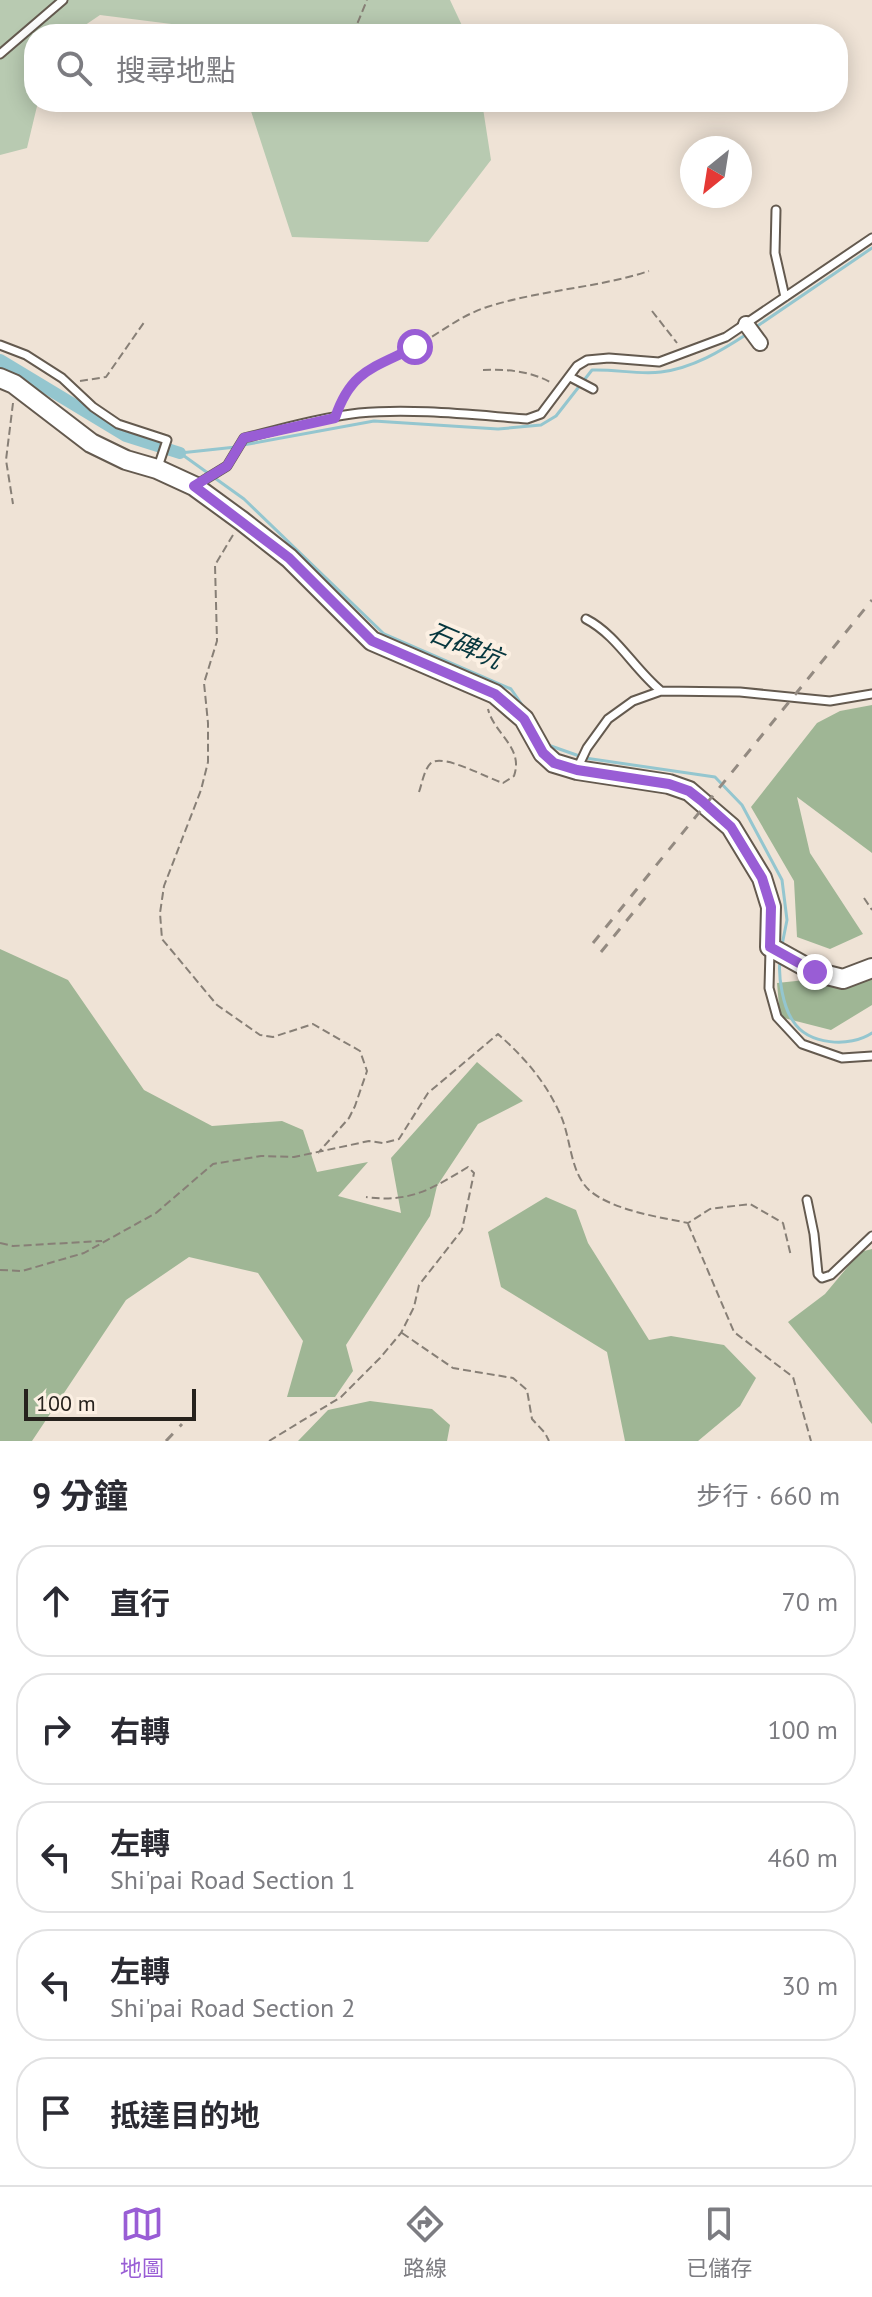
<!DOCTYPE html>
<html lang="zh-TW">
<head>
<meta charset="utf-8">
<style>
  :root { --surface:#fff; --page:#f2f2f3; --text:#2b2b33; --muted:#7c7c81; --line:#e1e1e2; --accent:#995dd5 }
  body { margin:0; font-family:"PT Sans","Noto Sans TC",sans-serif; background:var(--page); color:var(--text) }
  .compass { position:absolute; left:680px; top:136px; width:72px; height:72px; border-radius:50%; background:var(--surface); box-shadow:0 4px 20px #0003; rotate:210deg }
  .scale { position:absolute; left:24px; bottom:20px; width:172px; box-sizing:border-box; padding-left:8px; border:4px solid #26221d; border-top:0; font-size:22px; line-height:28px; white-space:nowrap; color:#26221d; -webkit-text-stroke:6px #fcf0e3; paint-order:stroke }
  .stop { position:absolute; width:24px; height:24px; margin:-18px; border:6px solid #995dd5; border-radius:50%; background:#fff }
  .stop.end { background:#995dd5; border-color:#fff; box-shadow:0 2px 8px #0008 }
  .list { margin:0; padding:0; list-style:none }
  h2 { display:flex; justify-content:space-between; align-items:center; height:104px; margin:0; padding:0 32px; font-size:34px }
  h2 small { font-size:26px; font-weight:400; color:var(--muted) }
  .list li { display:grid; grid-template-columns:52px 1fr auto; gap:24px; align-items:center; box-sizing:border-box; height:112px; margin:0 16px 16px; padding:0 16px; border:2px solid var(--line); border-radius:32px }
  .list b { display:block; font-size:30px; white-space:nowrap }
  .list p { margin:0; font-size:26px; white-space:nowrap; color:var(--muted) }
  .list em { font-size:26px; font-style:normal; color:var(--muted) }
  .icon { flex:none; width:44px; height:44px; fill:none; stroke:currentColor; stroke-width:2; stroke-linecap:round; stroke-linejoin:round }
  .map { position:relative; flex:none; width:872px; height:1441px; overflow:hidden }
  .search { position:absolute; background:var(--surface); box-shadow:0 4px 20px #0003; left:24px; right:24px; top:24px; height:88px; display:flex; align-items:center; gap:20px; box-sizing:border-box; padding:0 28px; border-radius:32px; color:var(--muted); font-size:30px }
  .sheet { height:744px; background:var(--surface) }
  nav { display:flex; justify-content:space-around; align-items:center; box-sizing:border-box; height:112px; border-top:2px solid var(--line); background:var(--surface); font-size:22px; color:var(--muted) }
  nav a { display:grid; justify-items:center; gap:4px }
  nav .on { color:var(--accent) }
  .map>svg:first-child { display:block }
  .green { fill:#b8cab1 }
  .forest { fill:#9fb695 }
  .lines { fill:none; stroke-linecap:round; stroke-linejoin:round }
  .stream { stroke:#94c6cf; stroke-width:3 }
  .canal { stroke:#94c6cf; stroke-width:12 }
  .service-casing { stroke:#645a4f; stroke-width:11 }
  .minor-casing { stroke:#645a4f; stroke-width:18 }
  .tertiary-casing { stroke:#645a4f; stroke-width:22 }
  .path { stroke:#877f76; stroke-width:2; stroke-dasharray:8 4; stroke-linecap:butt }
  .service { stroke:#fff; stroke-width:7 }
  .minor { stroke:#fff; stroke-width:14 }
  .tertiary { stroke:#fff; stroke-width:18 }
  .rail { stroke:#938a81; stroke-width:3; stroke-dasharray:10 10; stroke-linecap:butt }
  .route { stroke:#995dd5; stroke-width:10 }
  .labels { text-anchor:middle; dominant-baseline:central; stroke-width:8; stroke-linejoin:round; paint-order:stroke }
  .water-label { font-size:26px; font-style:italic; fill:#06373e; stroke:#fcf0e3 }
</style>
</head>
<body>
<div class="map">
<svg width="872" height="1441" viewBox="0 0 872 1441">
  <rect width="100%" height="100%" fill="#efe3d6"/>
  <path class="green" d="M0,0H450L466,34H215L211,29L100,15L72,34H34V102H38L27,148L0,155Z
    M248,102H482L491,160L428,242L292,237Z"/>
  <path class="forest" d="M872,705V853L797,797L810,853L863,934L830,949L797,937L794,881L751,807L817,723L840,711Z
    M0,949L68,980L144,1090L212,1126L282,1121L303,1130L317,1172L368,1162L338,1196L401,1213L391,1158L477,1062L523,1101L478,1124L437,1186L430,1216L346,1345L353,1371L335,1397H287L303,1341L258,1273L189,1257L126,1300L32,1441H0Z
    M872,973V1005L831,1030L780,1017L777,983Z
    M546,1197L576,1210L588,1243L649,1340L671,1336L724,1345L756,1378L740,1406L698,1441H625L607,1352L501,1287L488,1232Z
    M872,1249V1424L788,1322L825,1294L860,1252Z
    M370,1401L432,1409L450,1425L447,1441H298L328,1410Z"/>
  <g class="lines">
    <path class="stream" d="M756,327L872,248
      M243,445L374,421L498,429L541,425L556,416L592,370C615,369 639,375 661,372C693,368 721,351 747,334
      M180,453L244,499L384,634L511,689L525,709
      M180,453L236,447
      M548,745L585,758L715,777L742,805L782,880L787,920L782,945
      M780,960C778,977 783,1007 793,1021C808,1045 850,1048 872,1033"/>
    <path class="canal" d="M0,360L126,436L180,453"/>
    <g class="service-casing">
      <path id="service" d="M0,54L63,0
        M776,210L775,253L785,297
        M0,345L26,355L62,378L93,407L118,424L167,440L158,467
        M570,377L593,389
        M196,485L227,466L244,438C282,429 321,417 359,413C414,408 473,415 527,419L541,414L577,366L587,360L609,358L659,362L726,337L872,238
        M586,619C617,635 634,669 661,691
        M578,767L587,748L608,719L633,701L661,691L740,692L830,701L872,694
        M770,950L769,988L777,1017L802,1044L842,1058L872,1056
        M807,1200L814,1234L818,1274L822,1278L831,1275L872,1236"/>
    </g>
    <g class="minor-casing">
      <path id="minor" d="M746,324L760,343"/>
    </g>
    <g class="tertiary-casing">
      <path id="tertiary" d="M0,378L14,384L91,443L126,460L157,469L194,486L242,521L289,558L372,641L495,694L524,719L543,753L554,763L577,770L669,784L689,791L731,827L762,878L771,907L770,947L815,972L843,979L872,968"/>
    </g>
    <path class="path" d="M353,34L367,0
      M652,311L677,343
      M483,370C506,369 530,371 550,382
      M80,381L106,377L145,321
      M13,403L6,460L13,504
      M339,407C351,371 382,365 412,348C438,335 459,316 487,307C540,290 597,288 649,271
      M233,535L215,565L217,641L204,683L208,723V762L201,790L164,886L160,913L162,939L217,1005L260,1035L273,1037L313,1024L360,1051L367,1071L355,1106L349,1118L318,1153
      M419,792C422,784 424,769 431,763C443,753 489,779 503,783L514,776C524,747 494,734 488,709
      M864,898L872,910
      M688,1224L734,1332L793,1377L811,1441
      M0,1243L13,1246L102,1241
      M0,1270L22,1271L84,1253L156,1213L213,1164L261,1156L294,1157L369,1141L383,1143L399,1139L428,1093L498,1034C525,1058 546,1082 561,1116C571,1139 570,1172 589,1190C612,1210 658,1217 688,1223L710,1209L750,1204L783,1223L791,1256
      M402,1333L453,1368L513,1378L527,1390L532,1419L545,1433L549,1441
      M269,1441L341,1397L380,1358L401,1333L414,1307L419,1285L462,1230L474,1173L468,1167C432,1189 410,1203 366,1197"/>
    <use href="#service" class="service"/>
    <use href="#minor" class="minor"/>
    <use href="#tertiary" class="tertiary"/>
    <path class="rail" d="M593,943L872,600
      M601,952L646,897
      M166,1441L182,1424"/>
  </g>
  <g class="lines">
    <path class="route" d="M415,347C374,368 351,370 335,418L244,438L227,466L194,486L289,558L372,641L495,694L524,719L543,753L554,763L577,770L669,784L689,791L702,801L731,827L762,878L771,907L770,947L815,972"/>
  </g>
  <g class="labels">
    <g class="water-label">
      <text transform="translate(465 645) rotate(23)">石碑坑</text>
    </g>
  </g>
</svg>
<svg class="compass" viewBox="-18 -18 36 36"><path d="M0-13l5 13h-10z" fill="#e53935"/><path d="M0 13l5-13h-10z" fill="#7c7c81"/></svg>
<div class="scale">100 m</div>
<div class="stop" style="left:415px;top:347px"></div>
<div class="stop end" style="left:815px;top:972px"></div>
<div class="search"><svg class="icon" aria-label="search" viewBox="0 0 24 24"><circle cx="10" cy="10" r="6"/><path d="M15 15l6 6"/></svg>搜尋地點</div>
</div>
<section class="sheet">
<h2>9 分鐘<small>步行 · 660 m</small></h2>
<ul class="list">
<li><svg class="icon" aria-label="ahead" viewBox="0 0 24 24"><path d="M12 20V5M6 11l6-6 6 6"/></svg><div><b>直行</b></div><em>70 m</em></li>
<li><svg class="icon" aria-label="right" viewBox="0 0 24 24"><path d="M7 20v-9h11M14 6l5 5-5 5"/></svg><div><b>右轉</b></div><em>100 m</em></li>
<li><svg class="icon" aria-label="left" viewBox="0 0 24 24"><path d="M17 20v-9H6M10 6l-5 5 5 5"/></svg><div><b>左轉</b><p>Shi'pai Road Section 1</p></div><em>460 m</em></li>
<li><svg class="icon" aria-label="left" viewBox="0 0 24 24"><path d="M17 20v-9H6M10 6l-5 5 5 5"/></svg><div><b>左轉</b><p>Shi'pai Road Section 2</p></div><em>30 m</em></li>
<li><svg class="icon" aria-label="arrive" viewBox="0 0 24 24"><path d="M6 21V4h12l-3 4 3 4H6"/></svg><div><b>抵達目的地</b></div></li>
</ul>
</section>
<nav>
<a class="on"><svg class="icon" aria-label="map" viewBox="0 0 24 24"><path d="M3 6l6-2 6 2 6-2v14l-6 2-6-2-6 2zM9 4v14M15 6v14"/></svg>地圖</a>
<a><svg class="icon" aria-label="directions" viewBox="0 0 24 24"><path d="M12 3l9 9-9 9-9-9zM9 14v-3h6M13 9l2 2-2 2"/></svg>路線</a>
<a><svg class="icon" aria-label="saved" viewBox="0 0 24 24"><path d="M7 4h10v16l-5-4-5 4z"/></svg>已儲存</a>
</nav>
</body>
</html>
